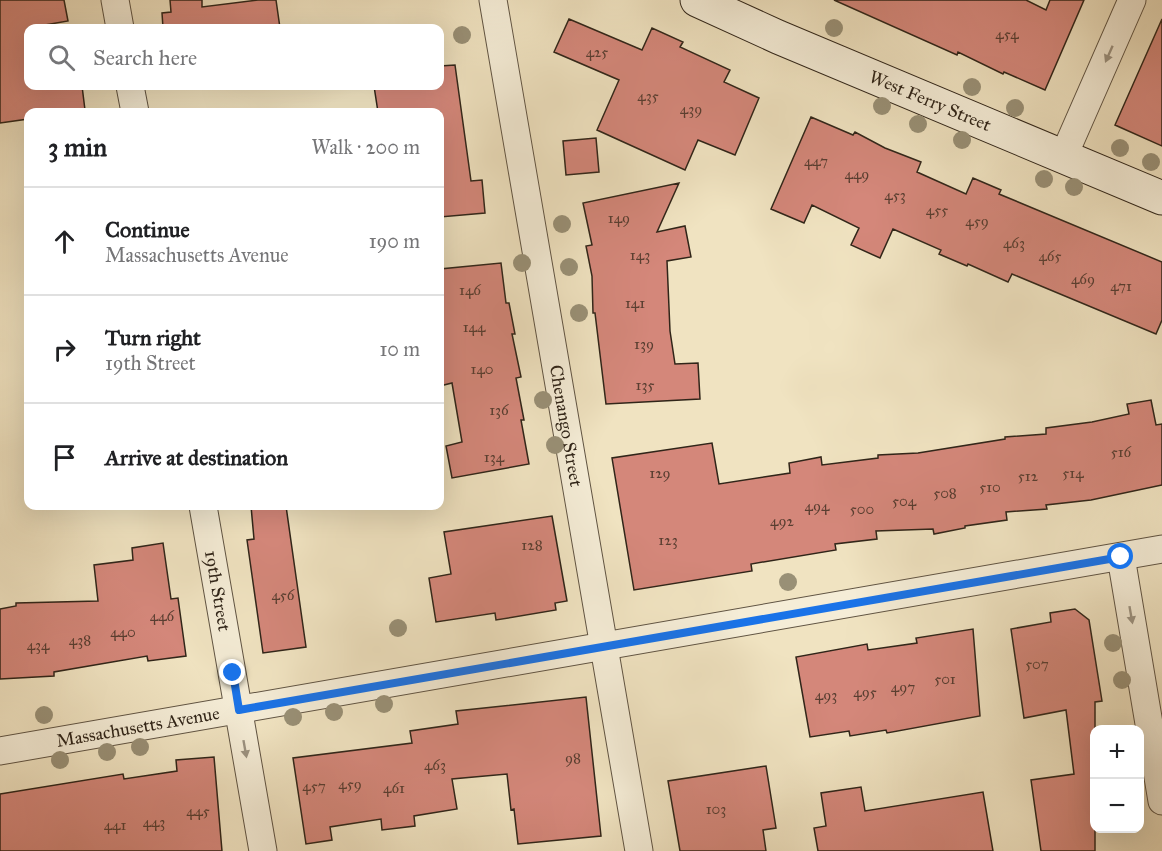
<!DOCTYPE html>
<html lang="en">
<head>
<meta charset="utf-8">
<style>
  :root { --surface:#fff; --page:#f6f6f6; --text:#202124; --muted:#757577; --line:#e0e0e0 }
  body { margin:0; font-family:"IM FELL Great Primer",serif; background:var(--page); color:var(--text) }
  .controls { position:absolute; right:18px; bottom:18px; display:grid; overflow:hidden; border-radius:12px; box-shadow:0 6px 24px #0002 }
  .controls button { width:54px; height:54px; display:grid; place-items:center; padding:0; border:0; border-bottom:2px solid var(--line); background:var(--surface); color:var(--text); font:30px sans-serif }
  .stop { position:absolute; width:18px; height:18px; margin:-14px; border:4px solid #1a73e8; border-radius:50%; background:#fff }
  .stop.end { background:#1a73e8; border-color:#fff; box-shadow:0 2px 6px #0008 }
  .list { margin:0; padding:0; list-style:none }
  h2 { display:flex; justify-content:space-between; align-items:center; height:78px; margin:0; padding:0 24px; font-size:26px }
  h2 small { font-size:20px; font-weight:400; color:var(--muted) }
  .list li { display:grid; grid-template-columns:39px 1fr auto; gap:18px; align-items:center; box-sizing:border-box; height:108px; padding:0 24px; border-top:2px solid var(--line) }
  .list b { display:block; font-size:22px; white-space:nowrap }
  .list p { margin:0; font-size:20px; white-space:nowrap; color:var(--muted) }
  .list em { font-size:20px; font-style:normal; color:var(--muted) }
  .icon { flex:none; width:33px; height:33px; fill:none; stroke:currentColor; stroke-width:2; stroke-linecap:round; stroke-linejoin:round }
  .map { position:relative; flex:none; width:1162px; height:851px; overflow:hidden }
  .search { position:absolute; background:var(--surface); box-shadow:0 6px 24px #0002; left:24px; top:24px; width:420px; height:66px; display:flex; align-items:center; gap:15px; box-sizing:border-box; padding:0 21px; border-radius:12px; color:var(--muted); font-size:22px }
  .panel { position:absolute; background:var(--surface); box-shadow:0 6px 24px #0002; left:24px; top:108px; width:420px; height:402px; border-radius:12px }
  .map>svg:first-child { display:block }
  .building { fill:#d4877a; stroke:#302519; stroke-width:1.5 }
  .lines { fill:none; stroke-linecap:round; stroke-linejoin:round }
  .street-casing { stroke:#605443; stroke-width:29 }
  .secondary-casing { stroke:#302519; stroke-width:35 }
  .street { stroke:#f5edd7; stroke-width:27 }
  .secondary { stroke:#f5edd7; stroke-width:33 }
  .tree { fill:#999076 }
  .oneway { fill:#9c9382 }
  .route { stroke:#1a73e8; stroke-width:8 }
  .labels { text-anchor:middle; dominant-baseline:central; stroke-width:6; stroke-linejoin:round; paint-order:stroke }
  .number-label { font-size:15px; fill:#593e31 }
  .street-label { font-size:18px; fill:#302519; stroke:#f5edd7 }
</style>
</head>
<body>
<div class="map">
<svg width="1162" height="851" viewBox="0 0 1162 851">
  <rect width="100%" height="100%" fill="#f0e3c1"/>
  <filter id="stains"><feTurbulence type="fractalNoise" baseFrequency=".00333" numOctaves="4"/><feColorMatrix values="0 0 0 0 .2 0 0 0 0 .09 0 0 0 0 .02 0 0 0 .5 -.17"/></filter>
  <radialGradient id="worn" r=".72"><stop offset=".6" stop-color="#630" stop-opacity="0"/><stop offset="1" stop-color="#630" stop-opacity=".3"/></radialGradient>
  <path class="building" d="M0,0H64L68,21L28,28V86H82L85,110L68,112H28V119L0,123Z
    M170,0H202V7L258,0H276L280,28H163L162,13L171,12Z
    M834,0H1026L1046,10L1050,0H1084L1045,90L1004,72L1003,74L958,52L957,55Z
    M569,19L642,50L652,28L683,42L680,47L730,70L724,82L759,98L735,155L698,140L685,170L597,130L619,80L554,52Z
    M1162,19V146L1115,125Z
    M455,65L471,181L482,180L485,213L440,217V112H378L374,86H440V66Z
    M811,117L853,135L855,132L885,148L921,162L917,172L966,194L973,178L1001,190L999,194L1162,262V320L1156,334L1012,274L1008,282L968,264L967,266L939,254L941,250L893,229L880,258L851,245L859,228L812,205L804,223L771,209Z
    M596,138L599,172L566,175L563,141Z
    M679,183L657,232L685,226L691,257L667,261L670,331L675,364L698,363L700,399L606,404L595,313H593L592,276L586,246L592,245L583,203Z
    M501,263L506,303H509L515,334H512L521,377L516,378L524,420H521L529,464L452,478L446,446L462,442L452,383L440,386V269Z
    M1151,400L1156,425L1162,424V485L1091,500L1046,505L1047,509L1006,512L1007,520L965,526V528L934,534L933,529L876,531L877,539L835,544L836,550L751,564L752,571L634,590L612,458L712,443L719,484L790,473L789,463L821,457L822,465L878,458V455L918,453L1005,439V437L1046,434V428L1092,422L1129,414L1127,404Z
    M251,506H286L306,647L263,653L247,540L254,539Z
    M552,516L567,601L555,603L556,610L496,620L495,613L436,622L429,578L451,574L444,532Z
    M163,543L171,599L178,598L186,656L148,661L147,656L54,672V676L0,679V609L16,606V603L98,601L94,565L133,560L132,548Z
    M1075,609L1089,620L1102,701L1095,702V851H1041L1031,780L1074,774L1066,710L1024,718L1011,629L1051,622L1050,613Z
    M973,629L980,716L887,733L886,730L850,736L849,731L810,737L796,657L867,644L868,650L917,643L916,638Z
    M586,697L601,836L518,844L514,809L511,810L507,774L452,779L457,809L414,816L415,826L382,830L381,819L330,827L332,840L306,844L293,758L412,743L410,731L458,724L456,711Z
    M214,757L222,851H0V794L123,774L124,779L177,771L176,760Z
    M766,766L776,828L763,830L766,851H680L668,781Z
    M861,787L865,811L983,792L993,851H818L814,828L826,826L821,793Z"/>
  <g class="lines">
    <g class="street-casing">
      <g id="street">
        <path d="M115,0L120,28"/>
        <path id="s1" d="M493,0L639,851"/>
        <path d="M130,86L135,112"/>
        <path d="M1064,155L1132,0"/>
        <path id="s2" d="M203,506L263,851"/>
        <path d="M1121,557L1162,801"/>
        <path id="s3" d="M0,751L1162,549"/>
      </g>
    </g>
    <g class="secondary-casing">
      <g id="secondary">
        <path id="s4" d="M697,0L778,37L1162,198"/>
      </g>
    </g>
    <use href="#street" class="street"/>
    <use href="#secondary" class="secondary"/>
  </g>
  <g class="tree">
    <circle cx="834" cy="28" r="9"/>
    <circle cx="462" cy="35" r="9"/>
    <circle cx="972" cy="87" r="9"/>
    <circle cx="882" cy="106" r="9"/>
    <circle cx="1015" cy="108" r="9"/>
    <circle cx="918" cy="124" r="9"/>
    <circle cx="962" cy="140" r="9"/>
    <circle cx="1120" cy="148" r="9"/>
    <circle cx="1151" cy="162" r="9"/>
    <circle cx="1044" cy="179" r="9"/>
    <circle cx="1074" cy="187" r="9"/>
    <circle cx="562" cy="224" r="9"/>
    <circle cx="522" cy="263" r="9"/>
    <circle cx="569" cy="267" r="9"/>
    <circle cx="579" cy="313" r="9"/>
    <circle cx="543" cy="400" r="9"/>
    <circle cx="555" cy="445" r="9"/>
    <circle cx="788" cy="582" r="9"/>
    <circle cx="398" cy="628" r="9"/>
    <circle cx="1113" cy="643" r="9"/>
    <circle cx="1122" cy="680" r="9"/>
    <circle cx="384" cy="704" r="9"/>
    <circle cx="334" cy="712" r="9"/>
    <circle cx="44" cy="715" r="9"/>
    <circle cx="293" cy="717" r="9"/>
    <circle cx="140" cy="747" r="9"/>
    <circle cx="107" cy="752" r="9"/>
    <circle cx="60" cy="760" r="9"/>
  </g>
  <defs><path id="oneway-solid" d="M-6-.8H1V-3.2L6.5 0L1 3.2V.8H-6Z" transform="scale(1.5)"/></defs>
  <g class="oneway">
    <use href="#oneway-solid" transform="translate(1109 54) rotate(114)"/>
    <use href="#oneway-solid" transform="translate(1131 615) rotate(80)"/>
    <use href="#oneway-solid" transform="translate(245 749) rotate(80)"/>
  </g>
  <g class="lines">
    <path class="route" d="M233,673L239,710L1121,557"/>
  </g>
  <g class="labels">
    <g class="number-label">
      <text x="1007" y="34">454</text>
      <text x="597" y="52">425</text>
      <text x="648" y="96">435</text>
      <text x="691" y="109">439</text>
      <text x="816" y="161">447</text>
      <text x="857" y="174">449</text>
      <text x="895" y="195">453</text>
      <text x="937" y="210">455</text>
      <text x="619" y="218">149</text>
      <text x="977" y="221">459</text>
      <text x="1014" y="243">463</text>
      <text x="640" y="255">143</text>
      <text x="1050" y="256">465</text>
      <text x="1083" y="279">469</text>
      <text x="1121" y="286">471</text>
      <text x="470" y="290">146</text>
      <text x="635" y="303">141</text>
      <text x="474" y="327">144</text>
      <text x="644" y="344">139</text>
      <text x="482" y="369">140</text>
      <text x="645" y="385">135</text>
      <text x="499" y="410">136</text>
      <text x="1121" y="452">516</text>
      <text x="494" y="457">134</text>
      <text x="660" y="473">129</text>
      <text x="1073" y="473">514</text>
      <text x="1028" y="476">512</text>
      <text x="990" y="487">510</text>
      <text x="945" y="493">508</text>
      <text x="904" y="501">504</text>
      <text x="817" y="506">494</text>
      <text x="862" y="509">500</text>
      <text x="782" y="521">492</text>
      <text x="668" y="540">123</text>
      <text x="532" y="545">128</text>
      <text x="283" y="595">456</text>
      <text x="162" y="616">446</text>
      <text x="123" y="632">440</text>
      <text x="80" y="640">438</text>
      <text x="38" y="645">434</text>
      <text x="1037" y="664">507</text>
      <text x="945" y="679">501</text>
      <text x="903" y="687">497</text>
      <text x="865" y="692">495</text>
      <text x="826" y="695">493</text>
      <text x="573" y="758">98</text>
      <text x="435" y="765">463</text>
      <text x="350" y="784">459</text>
      <text x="314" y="786">457</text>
      <text x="394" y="788">461</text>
      <text x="716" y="809">103</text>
      <text x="198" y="811">445</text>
      <text x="154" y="822">443</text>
      <text x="115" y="825">441</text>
    </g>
    <g class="street-label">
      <text stroke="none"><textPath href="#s4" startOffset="254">West Ferry Street</textPath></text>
      <text stroke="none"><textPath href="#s1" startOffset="432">Chenango Street</textPath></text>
      <text stroke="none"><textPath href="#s2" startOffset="86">19th Street</textPath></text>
      <text stroke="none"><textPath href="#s3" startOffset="140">Massachusetts Avenue</textPath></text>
    </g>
  </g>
  <rect width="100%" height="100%" filter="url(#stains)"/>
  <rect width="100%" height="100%" fill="url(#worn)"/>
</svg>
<div class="controls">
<button>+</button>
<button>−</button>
</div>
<div class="stop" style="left:1121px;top:557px"></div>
<div class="stop end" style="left:233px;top:673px"></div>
<div class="search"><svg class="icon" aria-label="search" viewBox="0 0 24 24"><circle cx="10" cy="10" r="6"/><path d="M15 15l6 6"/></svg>Search here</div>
<section class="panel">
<h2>3 min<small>Walk · 200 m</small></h2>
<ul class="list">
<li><svg class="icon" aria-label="ahead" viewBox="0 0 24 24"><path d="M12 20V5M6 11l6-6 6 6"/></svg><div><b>Continue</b><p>Massachusetts Avenue</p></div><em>190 m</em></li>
<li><svg class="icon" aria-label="right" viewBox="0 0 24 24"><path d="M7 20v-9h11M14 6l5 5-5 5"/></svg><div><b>Turn right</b><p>19th Street</p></div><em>10 m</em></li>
<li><svg class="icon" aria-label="arrive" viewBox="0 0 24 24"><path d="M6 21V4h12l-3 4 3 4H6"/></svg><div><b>Arrive at destination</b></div></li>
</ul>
</section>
</div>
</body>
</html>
